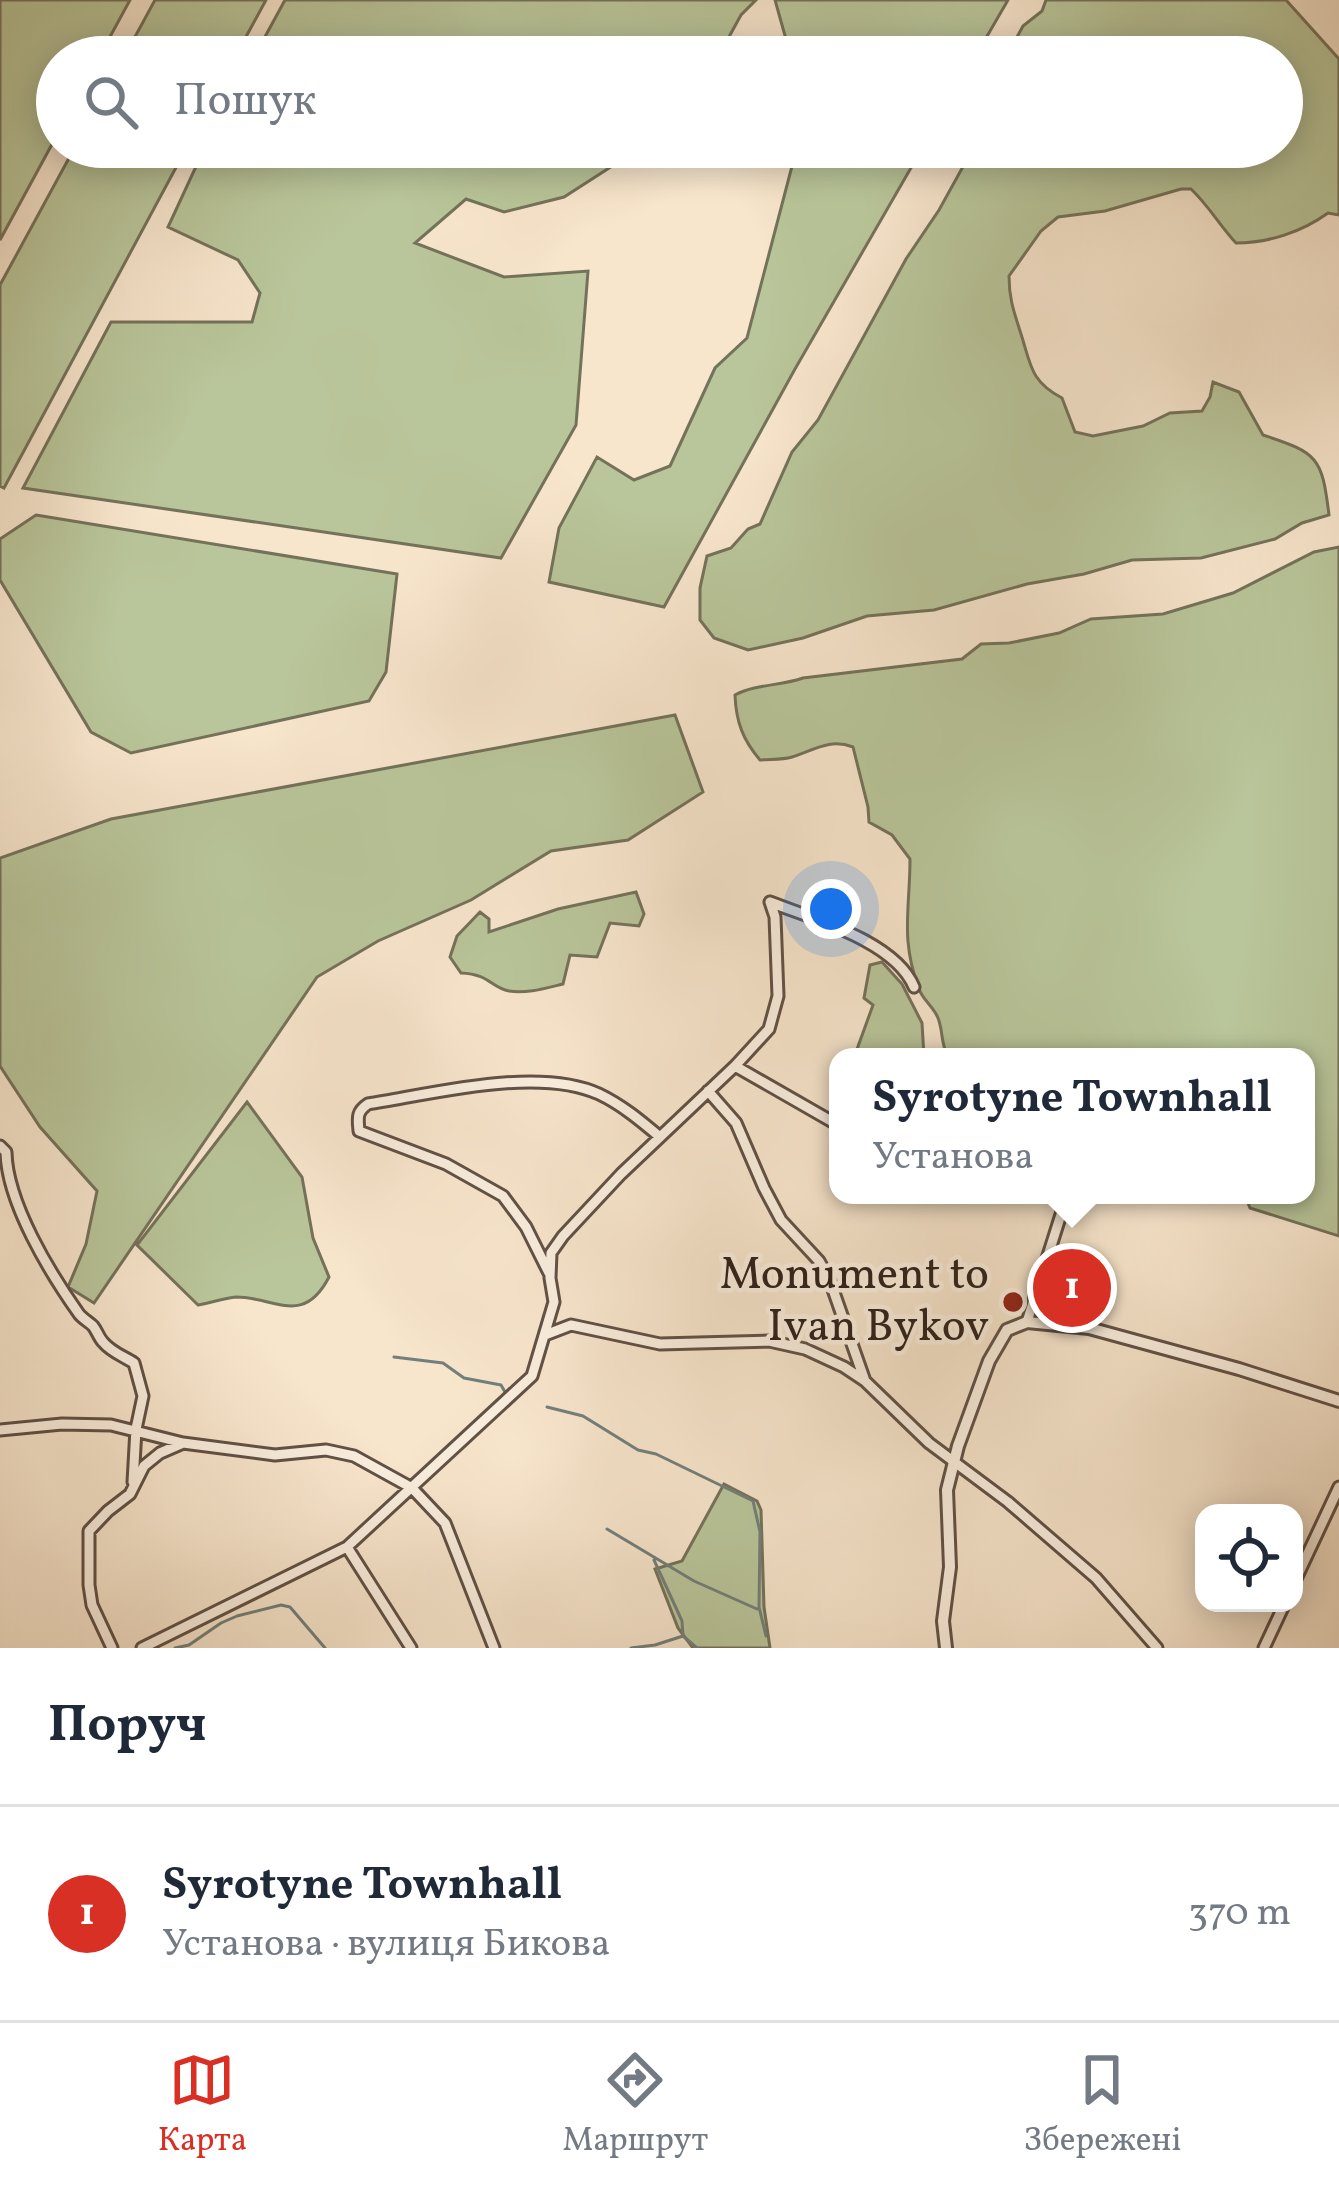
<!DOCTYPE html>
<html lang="uk">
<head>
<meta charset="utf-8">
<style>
  :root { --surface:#fff; --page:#f6f6f7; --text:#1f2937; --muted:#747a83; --line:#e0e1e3; --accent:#d93025 }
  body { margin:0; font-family:Vollkorn,serif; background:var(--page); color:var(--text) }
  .controls { position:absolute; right:36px; bottom:36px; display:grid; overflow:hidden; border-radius:24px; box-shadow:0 6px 30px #0003 }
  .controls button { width:108px; height:108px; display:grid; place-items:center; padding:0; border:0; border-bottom:3px solid var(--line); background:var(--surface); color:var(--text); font:60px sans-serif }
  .you { position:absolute; left:831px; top:909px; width:42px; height:42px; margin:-30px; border:9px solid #fff; border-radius:50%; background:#1a73e8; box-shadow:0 0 0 18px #1a73e833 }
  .badge { display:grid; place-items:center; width:78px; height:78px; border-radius:50%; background:var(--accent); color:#fff; font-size:39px; font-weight:700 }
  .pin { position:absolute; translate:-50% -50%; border:6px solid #fff; box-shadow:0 3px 12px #0006 }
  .popup { position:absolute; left:829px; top:1048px; width:486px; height:156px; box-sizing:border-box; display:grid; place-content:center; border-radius:24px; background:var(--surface); filter:drop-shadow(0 3px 9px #0005); font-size:39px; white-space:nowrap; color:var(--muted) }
  .popup b { font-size:45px; color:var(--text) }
  .popup::after { content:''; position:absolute; left:50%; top:100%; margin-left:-24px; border:24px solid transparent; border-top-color:var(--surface) }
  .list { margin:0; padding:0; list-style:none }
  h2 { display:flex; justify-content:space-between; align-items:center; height:156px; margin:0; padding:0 48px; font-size:51px }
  h2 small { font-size:39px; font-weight:400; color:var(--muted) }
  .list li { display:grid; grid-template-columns:78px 1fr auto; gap:36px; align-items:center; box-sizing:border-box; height:216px; padding:0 48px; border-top:3px solid var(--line) }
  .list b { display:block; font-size:45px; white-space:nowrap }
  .list p { margin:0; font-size:39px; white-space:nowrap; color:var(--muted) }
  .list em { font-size:39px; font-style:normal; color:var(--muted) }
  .icon { flex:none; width:66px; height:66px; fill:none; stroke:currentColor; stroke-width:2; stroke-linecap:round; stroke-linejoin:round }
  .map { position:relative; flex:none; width:1339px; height:1648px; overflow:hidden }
  .search { position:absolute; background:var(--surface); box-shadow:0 6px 30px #0003; left:36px; right:36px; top:36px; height:132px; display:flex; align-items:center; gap:30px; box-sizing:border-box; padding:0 42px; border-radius:66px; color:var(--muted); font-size:45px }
  .sheet { height:372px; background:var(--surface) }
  nav { display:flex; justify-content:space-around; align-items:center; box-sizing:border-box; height:168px; border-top:3px solid var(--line); background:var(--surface); font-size:33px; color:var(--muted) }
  nav a { display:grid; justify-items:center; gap:6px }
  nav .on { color:var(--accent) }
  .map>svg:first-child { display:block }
  .green { fill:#b9c59a; stroke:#74725a; stroke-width:3 }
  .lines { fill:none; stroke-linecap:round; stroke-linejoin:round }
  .stream { stroke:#727f7b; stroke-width:3 }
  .minor-casing { stroke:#615146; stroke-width:15 }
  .tertiary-casing { stroke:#615146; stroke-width:16 }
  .minor { stroke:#faeede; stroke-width:9 }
  .tertiary { stroke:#faeede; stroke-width:10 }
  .poi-dot { fill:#8f2418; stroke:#faeede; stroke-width:4.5 }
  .labels { text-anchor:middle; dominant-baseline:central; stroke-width:9; stroke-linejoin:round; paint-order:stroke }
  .poi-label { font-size:45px; fill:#2f2019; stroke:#faeede; text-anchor:end }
</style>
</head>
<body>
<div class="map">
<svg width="1339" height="1648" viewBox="0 0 1339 1648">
  <rect width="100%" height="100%" fill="#f7e5cc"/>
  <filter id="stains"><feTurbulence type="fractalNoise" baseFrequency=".00167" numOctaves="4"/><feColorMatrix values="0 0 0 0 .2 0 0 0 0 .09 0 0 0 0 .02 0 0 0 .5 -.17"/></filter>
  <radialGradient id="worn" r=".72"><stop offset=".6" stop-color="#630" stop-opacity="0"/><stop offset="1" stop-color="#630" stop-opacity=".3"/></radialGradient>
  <path class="green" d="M0,0H130L99,57H57V135L0,240Z
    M155,0H266L235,57H124Z
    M285,0H756L741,15L718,57H254Z
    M775,0H1008L975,57H791Z
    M1046,0H1286L1339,59V215L1328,213C1302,232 1268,243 1236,243C1220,226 1209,206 1191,189H1181L1105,211L1058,217L1041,231L1009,276C1009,299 1014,312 1021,334C1031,365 1030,381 1062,398L1075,432L1093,436L1143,426L1170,413L1202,411L1210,397L1213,382L1239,392L1263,435C1318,453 1322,457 1329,515L1302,523L1275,539L1201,558L1132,560L1084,574L1027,584L934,610L867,616L803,638L748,650L714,638L700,620V588L707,556L731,548L748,529L760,524L792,452L818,420L906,259L939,210L965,163L968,147H1282V57H1006L1023,26L1042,11Z
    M75,147H187L4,488L0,486V285Z
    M205,147H695L687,163L620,161L564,197L504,212L466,199L415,243L504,277L588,271L576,425L501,558L23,488L111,322H252L260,293L238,260L168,227Z
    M797,147H923L795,369L664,607L549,582L559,528L597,457L634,480L670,466L715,368L747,338Z
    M36,515L397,574L386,672L369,701L131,753L91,732L0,580V539Z
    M1339,547V1236L1250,1208L1245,1195H1306V1057H948C941,1044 943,1033 939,1021C936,1008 923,1001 919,989C900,938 910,910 910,859L892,835L869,822L868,807L853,747C830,738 814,750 792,757C782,760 771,759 760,760C743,740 736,722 735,695C755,684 781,686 803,678L962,659L981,644L1009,643L1059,633L1091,619L1163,614L1233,593L1314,552Z
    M675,715L703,792L628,840L551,851L471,900L378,941L317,977L94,1303L68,1287L86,1244L97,1191L40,1127L0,1066V858L111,819Z
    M636,892L644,914L639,926L610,923L597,957L570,955L563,984C546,988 527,994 509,991C491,988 490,974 461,973L450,957L457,936L480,912L489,919V932L558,909Z
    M882,962L902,984L922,1023L924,1057H868L856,1052L873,1005L864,998L870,965Z
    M247,1102L302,1177L313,1238L329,1277C303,1327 275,1297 236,1297C224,1298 210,1303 198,1305L137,1245Z
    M724,1484L757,1501L761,1510L764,1607L770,1648H693L678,1628L655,1569L682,1561Z"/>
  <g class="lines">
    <path class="stream" d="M394,1357L443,1363L464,1378L501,1385L505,1392
      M547,1407L583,1416L638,1450L656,1454L753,1501L760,1532L759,1607L766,1636
      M607,1529L694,1581L757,1609
      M654,1560L682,1621L683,1636
      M175,1648L189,1645L221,1623L237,1616L281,1605L290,1607L325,1648
      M631,1648L655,1645L683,1636L697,1648"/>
    <g class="minor-casing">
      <path id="minor" d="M770,902C813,919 895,941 914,987
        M735,1066L838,1125
        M708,1091L736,1123L764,1188L781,1220L819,1261L830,1281L865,1381
        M0,1146L6,1152C7,1203 50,1273 79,1314C83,1319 89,1322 93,1326C97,1331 99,1338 103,1342C111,1352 123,1356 134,1363L143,1396L136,1429L133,1482
        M549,1273L526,1227L503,1196L446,1164L359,1131C358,1118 356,1112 368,1104C432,1094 538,1066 599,1094C622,1105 641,1121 660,1137
        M1027,1322L1064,1205L1050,1195
        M545,1335L571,1325L660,1344L769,1341L805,1349L844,1367L865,1381L929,1443L1008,1502L1096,1578L1157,1648
        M0,1430L62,1424L111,1425L183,1443
        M347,1547L411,1648
        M1294,1583L1339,1487
        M112,1648L92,1605L89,1585V1531L108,1511L130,1494L144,1466L160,1453L183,1443L275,1455L326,1450L354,1456L412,1488L445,1523L494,1648
        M142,1648L347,1547L532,1376L554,1302L550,1278L551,1253L563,1236L621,1174L735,1066L769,1029L778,996L775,917L770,902
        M1264,1648L1285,1603"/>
    </g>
    <g class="tertiary-casing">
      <path id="tertiary" d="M946,1648L943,1621L950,1567L947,1490L958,1446L989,1361L1007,1330L1027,1322L1089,1328L1239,1369L1339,1401"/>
    </g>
    <use href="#minor" class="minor"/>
    <use href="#tertiary" class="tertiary"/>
  </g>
  <circle class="poi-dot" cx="1013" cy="1302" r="12"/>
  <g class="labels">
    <g class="poi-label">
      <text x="989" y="1276">Monument to<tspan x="989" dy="52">Ivan Bykov</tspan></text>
    </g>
  </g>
  <rect width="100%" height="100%" filter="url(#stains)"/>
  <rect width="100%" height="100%" fill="url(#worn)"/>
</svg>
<div class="controls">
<button><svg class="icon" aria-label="locate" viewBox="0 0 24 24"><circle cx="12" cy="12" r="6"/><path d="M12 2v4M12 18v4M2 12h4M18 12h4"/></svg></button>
</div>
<div class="you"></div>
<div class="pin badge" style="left:1072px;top:1288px">1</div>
<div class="popup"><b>Syrotyne Townhall</b>Установа</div>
<div class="search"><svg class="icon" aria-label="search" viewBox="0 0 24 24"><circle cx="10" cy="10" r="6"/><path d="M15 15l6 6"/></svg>Пошук</div>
</div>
<section class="sheet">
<h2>Поруч<small></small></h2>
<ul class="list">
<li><span class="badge">1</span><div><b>Syrotyne Townhall</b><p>Установа · вулиця Бикова</p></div><em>370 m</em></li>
</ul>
</section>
<nav>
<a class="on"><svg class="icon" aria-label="map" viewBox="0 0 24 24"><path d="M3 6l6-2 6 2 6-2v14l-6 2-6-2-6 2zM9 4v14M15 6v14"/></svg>Карта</a>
<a><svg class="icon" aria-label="directions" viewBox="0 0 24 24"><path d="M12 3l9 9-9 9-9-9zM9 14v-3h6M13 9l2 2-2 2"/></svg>Маршрут</a>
<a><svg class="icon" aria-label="saved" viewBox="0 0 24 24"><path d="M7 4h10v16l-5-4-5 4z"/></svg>Збережені</a>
</nav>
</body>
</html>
